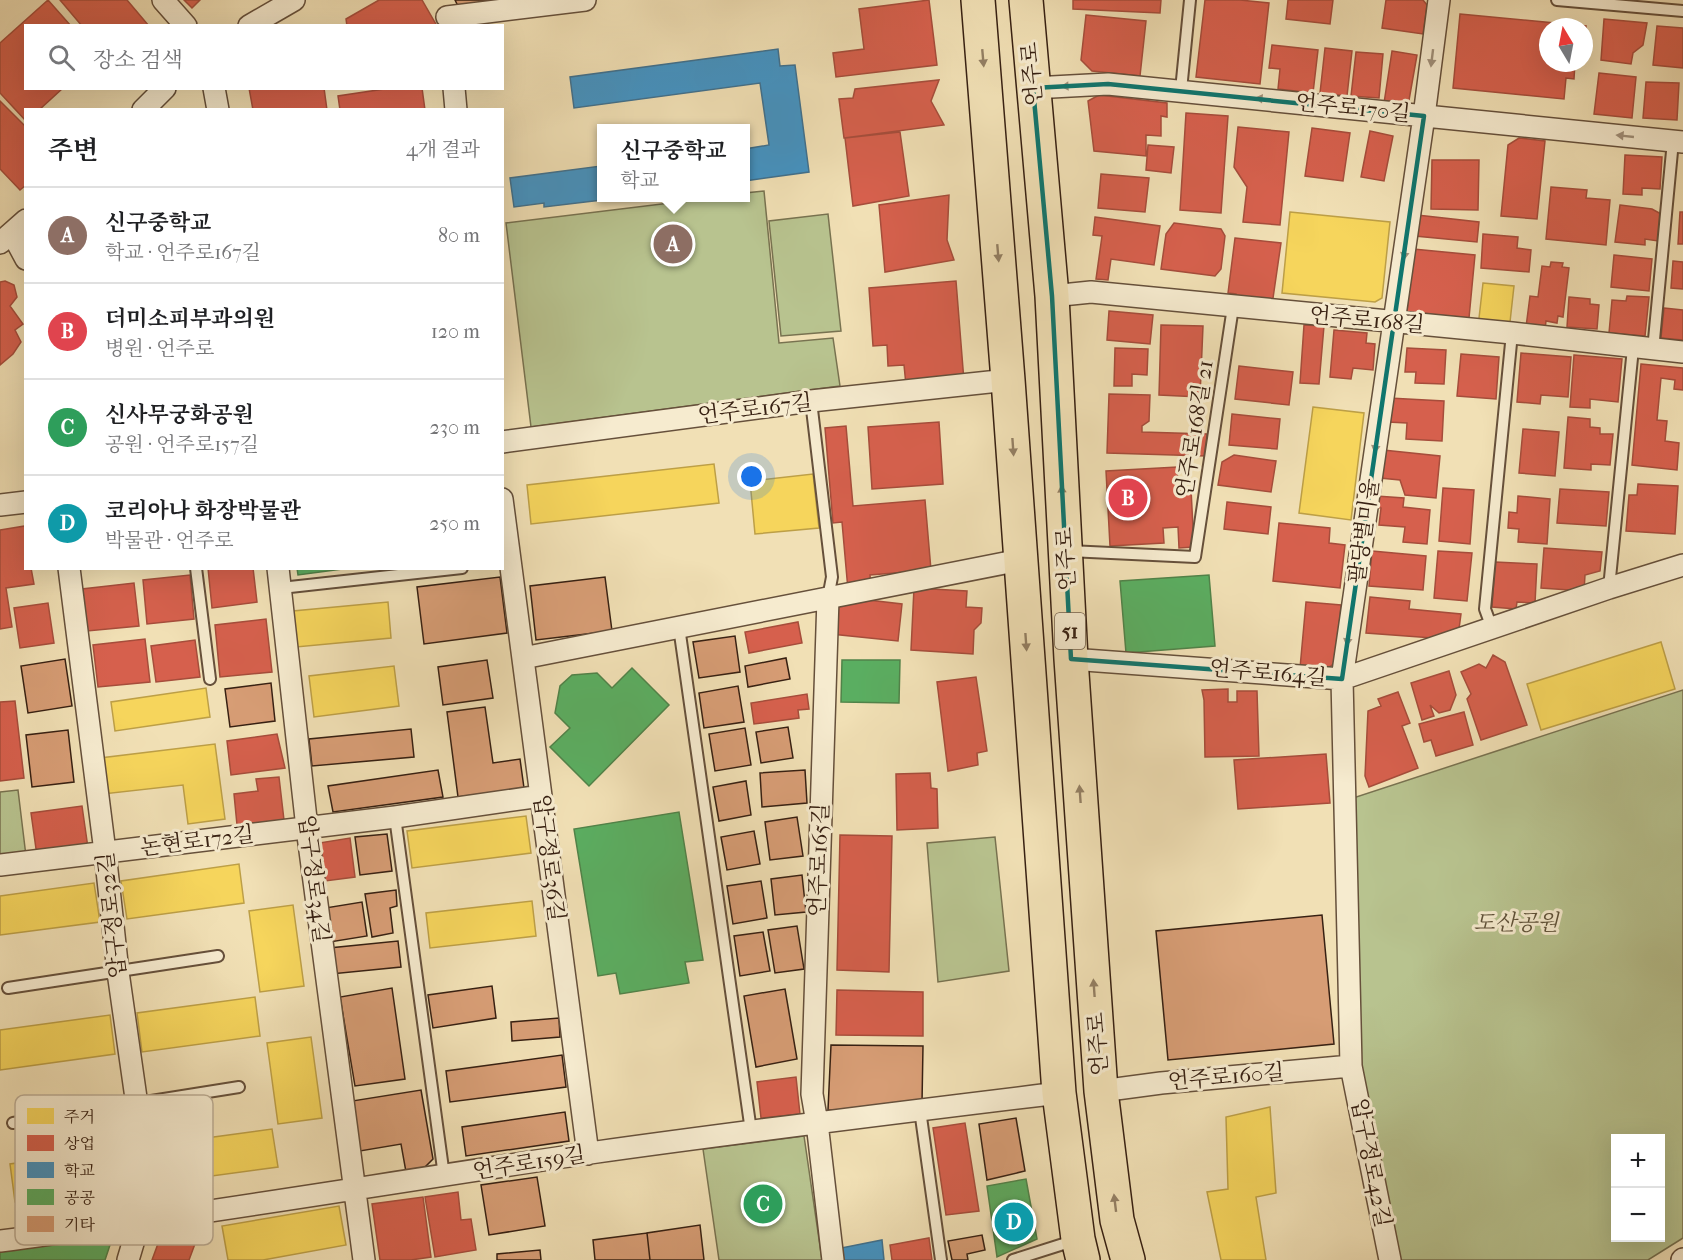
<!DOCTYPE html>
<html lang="ko">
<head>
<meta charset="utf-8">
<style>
  :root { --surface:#fff; --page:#f2f2f2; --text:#202124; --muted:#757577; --line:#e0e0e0; --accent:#db2777 }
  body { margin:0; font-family:"IM FELL French Canon","Noto Serif KR",serif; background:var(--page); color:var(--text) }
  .controls { position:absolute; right:18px; bottom:18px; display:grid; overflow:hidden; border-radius:0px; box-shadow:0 6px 24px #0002 }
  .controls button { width:54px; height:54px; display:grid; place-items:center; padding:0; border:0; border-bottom:2px solid var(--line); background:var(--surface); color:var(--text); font:30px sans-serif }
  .compass { position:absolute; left:1539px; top:18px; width:54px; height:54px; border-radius:50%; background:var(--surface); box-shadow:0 6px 24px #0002; rotate:350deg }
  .you { position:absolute; left:752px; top:477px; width:21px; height:21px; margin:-15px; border:4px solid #fff; border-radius:50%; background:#1a73e8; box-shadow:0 0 0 9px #1a73e833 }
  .badge { display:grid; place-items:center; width:39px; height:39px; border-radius:50%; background:var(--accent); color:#fff; font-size:20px; font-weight:700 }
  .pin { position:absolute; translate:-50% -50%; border:3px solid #fff; box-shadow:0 2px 6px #0006 }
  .popup { position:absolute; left:597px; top:124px; width:153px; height:78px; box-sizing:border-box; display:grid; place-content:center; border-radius:0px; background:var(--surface); filter:drop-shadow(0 2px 4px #0005); font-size:20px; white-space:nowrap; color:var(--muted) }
  .popup b { font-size:22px; color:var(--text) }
  .popup::after { content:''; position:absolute; left:50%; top:100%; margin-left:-12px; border:12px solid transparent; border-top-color:var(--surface) }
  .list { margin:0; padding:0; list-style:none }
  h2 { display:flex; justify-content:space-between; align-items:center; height:78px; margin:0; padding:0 24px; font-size:26px }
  h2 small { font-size:20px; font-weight:400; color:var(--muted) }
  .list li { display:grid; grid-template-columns:39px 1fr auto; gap:18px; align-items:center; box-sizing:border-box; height:96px; padding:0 24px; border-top:2px solid var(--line) }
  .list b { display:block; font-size:22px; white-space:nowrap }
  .list p { margin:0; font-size:20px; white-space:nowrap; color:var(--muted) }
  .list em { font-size:20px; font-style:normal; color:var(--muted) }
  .icon { flex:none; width:33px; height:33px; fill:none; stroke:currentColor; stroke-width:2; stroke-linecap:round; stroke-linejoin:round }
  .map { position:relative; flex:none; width:1683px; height:1260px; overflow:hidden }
  .search { position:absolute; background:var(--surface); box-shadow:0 6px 24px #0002; left:24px; top:24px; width:480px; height:66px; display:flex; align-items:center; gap:15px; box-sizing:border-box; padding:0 21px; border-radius:0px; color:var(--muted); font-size:22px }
  .panel { position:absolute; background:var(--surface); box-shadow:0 6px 24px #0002; left:24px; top:108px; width:480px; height:462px; border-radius:0px }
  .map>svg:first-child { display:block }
  .green { fill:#b8c38f; stroke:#787250; stroke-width:1.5; fill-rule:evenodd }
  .homes { fill:#f6d55c; stroke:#bd9f46; stroke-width:1.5 }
  .shops { fill:#d6604d; stroke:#a64d3b; stroke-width:1.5 }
  .schools { fill:#4393c3; stroke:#3f708e; stroke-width:1.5 }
  .public { fill:#5aae61; stroke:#508349; stroke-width:1.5 }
  .building { fill:#d79d75; stroke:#372012; stroke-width:1.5 }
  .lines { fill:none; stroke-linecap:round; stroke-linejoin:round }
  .lane-casing { stroke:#66503b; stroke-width:14 }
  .street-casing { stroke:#66503b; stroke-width:24 }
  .primary-casing { stroke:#372012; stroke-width:36 }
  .lane { stroke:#f6ebcf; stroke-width:10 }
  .street { stroke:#f6ebcf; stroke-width:21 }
  .primary { stroke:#f1e0b5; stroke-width:33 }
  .oneway { fill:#948064 }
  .oneway2 { fill:#a0907a }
  .marked { fill:none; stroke:#0f766e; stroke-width:4.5; stroke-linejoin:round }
  .labels { text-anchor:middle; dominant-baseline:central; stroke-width:6; stroke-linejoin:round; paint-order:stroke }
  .shield { fill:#f6ebcf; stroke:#705d4b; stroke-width:1.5 }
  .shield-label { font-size:21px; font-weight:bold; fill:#372012 }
  .street-label { font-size:22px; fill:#372012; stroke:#f6ebcf }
  .park-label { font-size:22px; font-style:italic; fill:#5e5138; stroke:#f6ebcf }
  .key { fill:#f6ebcf; stroke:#bdae96; stroke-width:1.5 }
  .key-label { font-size:16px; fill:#372012 }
</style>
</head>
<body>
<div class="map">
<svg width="1683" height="1260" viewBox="0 0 1683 1260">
  <rect width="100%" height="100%" fill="#f1e0b5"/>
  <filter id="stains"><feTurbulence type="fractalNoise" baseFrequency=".00333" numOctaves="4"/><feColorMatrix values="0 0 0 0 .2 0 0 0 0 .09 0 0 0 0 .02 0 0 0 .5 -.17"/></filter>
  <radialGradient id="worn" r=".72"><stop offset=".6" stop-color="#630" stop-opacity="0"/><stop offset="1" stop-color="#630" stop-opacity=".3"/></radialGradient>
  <path class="green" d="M764,191L779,343L833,338L840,386L531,427L506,223L711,198H745V193Z
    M828,214L841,331L781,336L769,221Z
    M1683,690V1238L1648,1260H1389L1349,1047L1347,800ZM1616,1138H1660V1238H1616Z
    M18,790L26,856L0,859V792Z
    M995,837L1009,971L938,982L927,843Z
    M804,1136L822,1260H719L703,1149Z"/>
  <path class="homes" d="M1290,212L1390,222L1382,298L1375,302L1282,293Z
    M1483,283L1514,286L1509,331L1478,327Z
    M1313,407L1364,413L1351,520L1299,513Z
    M714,464L719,503L531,524L527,485Z
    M813,474L819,528L755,534L750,481Z
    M388,602L391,638L296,647L293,611Z
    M1661,642L1675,689L1541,730L1527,684Z
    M394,666L399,706L314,717L309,676Z
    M206,688L210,717L115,731L111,702Z
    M215,744L225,819L188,824L183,785L103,794L100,758Z
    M526,816L531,853L412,868L407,831Z
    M239,864L244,903L127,919L121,881Z
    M94,883L100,922L0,935V896Z
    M532,901L536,936L430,948L426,913Z
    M293,905L304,986L260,992L249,911Z
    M255,997L260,1036L142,1052L137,1013Z
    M110,1015L115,1054L0,1070V1030Z
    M311,1037L322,1118L278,1124L267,1043Z
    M1270,1107L1276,1193L1256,1197L1266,1260H1221L1207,1192L1228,1189L1226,1117Z
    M272,1129L278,1167L160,1183L155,1145Z
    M128,1147L133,1186L15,1202L10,1164Z
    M339,1206L346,1245L263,1260H228L222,1226Z"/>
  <path class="shops" d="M48,0L71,26H26V88H63L39,110H26V121L0,93V43Z
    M60,0H127L149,26H82Z
    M184,0H200L192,8Z
    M379,0H422L437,26H347L346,19Z
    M929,0L937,65L836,77L833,53L864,49L859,9Z
    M1073,0H1161L1160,13L1073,9Z
    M1205,0H1240L1269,3L1260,84L1196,77Z
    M1288,0H1333L1330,24L1286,19Z
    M1386,0H1423L1427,5L1423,34L1382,28Z
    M1460,14L1586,26L1584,50V27H1548V63H1575L1574,79L1566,78L1564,99L1453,88Z
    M1086,15L1146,21L1140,76L1092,71L1081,60Z
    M1604,19L1647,23L1643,45L1633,53L1631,64L1601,60Z
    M1657,26L1683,28V68L1653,65Z
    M1272,45L1318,50L1313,93L1278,89L1280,69L1269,68Z
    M1325,48L1352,51L1347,96L1320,93Z
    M1392,51L1417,55L1408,106L1384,103Z
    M1356,52L1383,54L1379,98L1351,96Z
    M1599,73L1636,77L1632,118L1594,114Z
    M939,80L931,101L944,125L844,138L839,99L853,98L855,89Z
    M1646,82L1679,83L1677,120L1643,118Z
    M249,88H324L327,110H253Z
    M391,88H422L425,110H340L338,96Z
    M1099,95L1167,103V117L1161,116V136L1146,135V156L1094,151L1088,101Z
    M0,101L26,127V185L20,190L0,169Z
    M1186,113L1228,116L1221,213L1180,210Z
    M1238,127L1289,132L1280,225L1243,222L1247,187L1234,167Z
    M1312,128L1350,133L1343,181L1305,176Z
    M1370,131L1393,136L1384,181L1361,177Z
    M900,132L909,196L853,206L845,138Z
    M1519,138L1545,141L1537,219L1501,216L1508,145Z
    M1148,145L1174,147L1171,173L1146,170Z
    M1625,155L1662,157L1660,189L1642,188V195L1623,194Z
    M1432,160H1479L1478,210L1431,209Z
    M1101,174L1149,178L1145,212L1098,208Z
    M1551,187L1587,190L1586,198L1610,200L1606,245L1546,239Z
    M949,195L947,240L954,260L885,272L879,205Z
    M1620,205L1652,209L1661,214L1658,241L1645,239V245L1615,242Z
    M1680,212H1683V244H1678Z
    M1417,215L1479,222L1477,242L1415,236Z
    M1095,217L1160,226L1154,265L1111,259L1108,280L1096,279L1102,236L1093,235Z
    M1174,223L1221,229L1225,236L1221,269L1215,276L1161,269L1166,234Z
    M1483,234L1518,237L1517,248L1531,250L1529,272L1481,268Z
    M1235,238L1281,243L1272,305H1235L1236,294L1228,293Z
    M1413,249L1475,255L1469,318L1407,312Z
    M1614,255L1652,259L1649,291L1611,287Z
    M1673,261L1683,262V289L1671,288Z
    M1551,262L1563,263L1562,267L1569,268L1563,317L1558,316L1557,323L1546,321L1545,330L1526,327L1530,296L1538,297L1542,266L1550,267Z
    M5,281L14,285L17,297L10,306L23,324L15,330L21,342L13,354L0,365V282Z
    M956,281L964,381L906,385L904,365L888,366L887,345L873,346L869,288Z
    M1627,296L1649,297L1645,336L1609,333L1612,300L1626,301Z
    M1569,297L1590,299V304L1599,305L1597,329L1567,327Z
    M1664,308L1683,310V340L1661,338Z
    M1109,311L1153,315L1150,344L1107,340Z
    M1161,325L1203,326L1200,397L1159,395Z
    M1304,325L1324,326L1319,384L1300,383Z
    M1334,330L1367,333L1366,343L1375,344L1373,370L1353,368L1351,379L1330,377Z
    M1115,348L1148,349L1147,375L1132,374V386H1114Z
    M1407,348L1446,350L1444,384L1415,383L1416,372H1405Z
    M1521,353L1571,357L1568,397L1541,395L1540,404L1517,402Z
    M1461,354L1499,357L1496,399L1457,396Z
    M1574,355L1622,359L1618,402L1590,399V408L1570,407Z
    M1641,364L1683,368V390L1674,389L1675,380L1661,378L1657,420L1667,421L1665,441L1679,443L1677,470L1632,465Z
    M1239,366L1293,372L1289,405L1235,399Z
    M1109,394L1150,395L1149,421L1142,426V432L1207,434L1206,456L1107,453Z
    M1389,398L1444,401L1442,441L1406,439L1407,423L1388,422Z
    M1232,414L1280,419L1277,449L1229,445Z
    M1568,417L1590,419V427L1600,428V434H1613L1610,465L1591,464V470L1564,468Z
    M939,422L943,484L872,489L868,427Z
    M846,426L853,506L925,500L931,570L870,575L871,588L848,590L842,522L833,523L825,428Z
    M1523,429L1559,432L1555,476L1519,473Z
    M1383,450L1440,456L1436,498L1405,495L1400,480L1380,478Z
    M1234,455L1276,461L1271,492L1218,485L1222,462Z
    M1177,467L1178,490L1191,489L1194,547L1179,548L1178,527L1163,528L1164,543L1110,546L1106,471Z
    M1638,484L1678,486L1675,534L1626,531L1629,495H1637Z
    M1443,488L1474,490L1470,544L1439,541Z
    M1560,489L1609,492L1606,526L1557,523Z
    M1376,496L1404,498L1403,507L1430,510L1427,544L1403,542L1405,527L1379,525L1381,508L1375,507Z
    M1518,496L1550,499L1547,544L1518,542L1519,529L1508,528L1509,512L1517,513Z
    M1227,502L1271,507L1268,534L1224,529Z
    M1279,523L1330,528L1329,543L1345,545L1340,588L1273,581Z
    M25,526L26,568H31L34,584L6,588L12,627L0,629V530Z
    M1544,548L1602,552L1600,571L1585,575L1584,591L1541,588Z
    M1372,551L1426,556L1423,590L1369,586Z
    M1438,551L1472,553L1467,601L1434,598Z
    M1495,562L1537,564L1535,603L1517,602L1516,609L1492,607Z
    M208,568H253L257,602L212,608Z
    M190,575L194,619L147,624L143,580Z
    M134,583L139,626L87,631L82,589Z
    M914,588L967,591L966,607L982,608L981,623L974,630L973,654L911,650Z
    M1370,597L1410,601L1409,609L1461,614L1459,629L1433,638L1366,633Z
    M851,598L902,604L898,641L831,634L833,610Z
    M1306,602L1341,605L1336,662L1325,670L1300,668Z
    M48,603L54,643L20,648L14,608Z
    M266,619L272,672L220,677L215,625Z
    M798,622L802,643L749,653L745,632Z
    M145,639L150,682L98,687L93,645Z
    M195,640L200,677L156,682L151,646Z
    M1493,655L1505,662L1527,725L1481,740L1467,699L1471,694L1461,672L1479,664L1486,668Z
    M1449,671L1456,695L1450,710L1439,713L1430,705L1434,716L1422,720L1411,683Z
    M976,677L987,751L977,753L978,765L948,771L937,682Z
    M1228,689V702H1237V691H1257L1259,756L1205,757L1204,700L1202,690Z
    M1398,692L1410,723L1402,726L1418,768L1369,787L1365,776L1368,711L1381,706L1378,699Z
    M807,694L809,709L798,710L799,718L754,724L751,703Z
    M15,701L24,778L0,781V702Z
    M1464,712L1473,745L1436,756L1431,740L1424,742L1419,724Z
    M277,734L285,768L231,775L227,741Z
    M1326,754L1330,803L1238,809L1234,760Z
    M930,773L931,788L937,789L938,828L897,830L896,774Z
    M279,777L284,820L237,825L234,794L258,791L256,779Z
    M82,806L88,848L37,856L31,813Z
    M840,835L892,836L889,972L837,970Z
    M350,838L355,877L325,881L319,843Z
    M837,990L923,992V1036L836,1035Z
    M796,1077L800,1114L761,1118L757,1082Z
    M965,1123L979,1211L946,1215L933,1128Z
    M458,1192L461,1220L471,1219L476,1250L435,1257L425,1197Z
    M423,1197L431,1257L411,1260H380L372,1204Z
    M166,1222L199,1233L189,1260H152Z
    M929,1238L932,1260H892L890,1245Z"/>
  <path class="schools" d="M778,49L780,66L795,65L809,172L745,181V149L769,145L760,83L574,108L570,77Z
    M601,166V198H619L544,207V203L514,207L510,178Z
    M882,1240L884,1260H843L841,1248Z"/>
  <path class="public" d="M297,568H350L298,575Z
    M1209,575L1215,646L1126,653L1120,581Z
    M842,660H900L899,703L841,702Z
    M632,668L669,705L589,786L550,747L570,728L555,713L560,686L572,675L597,673L612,688Z
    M679,812L703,960L685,962L689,983L620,994L616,973L598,976L574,829Z
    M1026,1179L1037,1239L997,1257L987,1186Z
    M115,1230L105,1260H0V1248Z"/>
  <path class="building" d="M455,0H503L458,6Z
    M500,577L507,633L424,644L417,587Z
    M605,577L612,631L536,640L530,586Z
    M735,636L740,672L699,678L693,642Z
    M786,658L790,679L748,687L745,666Z
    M65,659L72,706L28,713L21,666Z
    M487,660L493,698L443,705L438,667Z
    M271,683L275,721L230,727L225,689Z
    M738,686L744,722L704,728L699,693Z
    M485,707L493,763L520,759L524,788L458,797L447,712Z
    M788,727L793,758L761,763L756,732Z
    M745,728L751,765L715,771L709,734Z
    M411,729L414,757L312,766L309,739Z
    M68,730L74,782L32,787L26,735Z
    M438,770L443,797L333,812L328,786Z
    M805,770L807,803L762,807L760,773Z
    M746,781L751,815L719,821L713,787Z
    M797,817L803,856L770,860L765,822Z
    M754,831L760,864L727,870L721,837Z
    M387,834L392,871L360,875L355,837Z
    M802,875L806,912L775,915L771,879Z
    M761,881L767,918L733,924L727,886Z
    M396,890L397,906L390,908L393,933L372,937L365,894Z
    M362,902L367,936L330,942L325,908Z
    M1322,915L1334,1044L1168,1060L1156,931Z
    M797,926L804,969L775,973L768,930Z
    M763,932L770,971L740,976L734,936Z
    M398,941L401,967L331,974L329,948Z
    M492,986L496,1018L433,1028L428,995Z
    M392,988L405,1079L355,1086L340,997Z
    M785,989L797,1059L756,1067L744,996Z
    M559,1018L560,1037L512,1041L511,1022Z
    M831,1045L923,1046L922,1103L856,1112L828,1110Z
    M562,1055L566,1087L450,1102L446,1071Z
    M421,1090L433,1159L423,1169L406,1172L401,1144L360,1151L352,1101Z
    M565,1112L569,1141L466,1156L462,1127Z
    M1016,1118L1025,1171L987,1180L979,1124Z
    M537,1177L545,1226L489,1235L481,1185Z
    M700,1225L704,1260H650L647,1233Z
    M647,1233L650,1260H595L593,1240Z
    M982,1235L985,1250L967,1254L968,1260H952L948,1241Z
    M540,1250L541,1260H497V1254Z"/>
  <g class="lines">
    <g class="lane-casing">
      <path id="lane" d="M1557,0L1683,11
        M1181,90L1190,0
        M1653,350L1673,141
        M811,401L832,577L828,598
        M1069,551L1195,557L1233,307
        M196,568L210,679
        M281,588L462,568
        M1609,588L1633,348
        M679,627L751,1131
        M1492,628L1485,609L1512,333
        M395,817L444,1176
        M8,988L218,956
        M920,1110L941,1260
        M13,1123L239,1087
        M1013,1260L1076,1240"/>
    </g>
    <g class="street-casing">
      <path id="street" d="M163,0L186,26
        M447,17L585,0
        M249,26L294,0
        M214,88L218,110
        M454,88L456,110
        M1033,88L1108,84L1683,142
        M143,110L165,88
        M12,233L26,259
        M0,243L26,220
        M1052,296L1091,292L1512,333L1683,352
        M502,442L811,401L1008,380
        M502,499L588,1154
        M0,505L26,502
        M69,568L105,852L118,972L137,1105L139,1223L128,1260
        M278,568L307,828L364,1260
        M828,598L812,1094L817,1123L833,1260
        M523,658L1020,560
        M1071,659L1342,679L1609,588L1683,565
        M0,865L395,817L541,796
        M1101,1091L1161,1083L1351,1066
        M0,1241C197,1215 393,1182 590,1153C746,1131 902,1112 1059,1093
        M1390,1260L1351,1066L1342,679L1424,116L1439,0
        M1682,1260L1683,1259"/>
    </g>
    <g class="primary-casing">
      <path id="primary" d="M978,0L1008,380L1059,1093L1078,1239L1083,1260
        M1026,0L1052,296L1071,659L1101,1091L1117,1220L1128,1260"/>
    </g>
    <use href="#lane" class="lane"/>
    <use href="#street" class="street"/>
    <use href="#primary" class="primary"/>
  </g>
  <defs><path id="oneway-solid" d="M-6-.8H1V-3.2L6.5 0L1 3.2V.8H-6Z" transform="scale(1.5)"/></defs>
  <g class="oneway">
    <use href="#oneway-solid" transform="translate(983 58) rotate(85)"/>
    <use href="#oneway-solid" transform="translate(998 253) rotate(85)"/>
    <use href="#oneway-solid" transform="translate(1013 447) rotate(86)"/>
    <use href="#oneway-solid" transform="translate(1062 494) rotate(-93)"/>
    <use href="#oneway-solid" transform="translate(1026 642) rotate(86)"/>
    <use href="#oneway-solid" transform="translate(1080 794) rotate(-94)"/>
    <use href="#oneway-solid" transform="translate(1094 988) rotate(-94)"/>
    <use href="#oneway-solid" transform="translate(1115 1203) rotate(-97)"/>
  </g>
  <g class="oneway2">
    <use href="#oneway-solid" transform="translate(1432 58) rotate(97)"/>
    <use href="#oneway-solid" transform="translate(1070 86) rotate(177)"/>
    <use href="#oneway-solid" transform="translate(1264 99) rotate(-174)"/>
    <use href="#oneway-solid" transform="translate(1625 136) rotate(-174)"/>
    <use href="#oneway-solid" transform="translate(1405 251) rotate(98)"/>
    <use href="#oneway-solid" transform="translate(1376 444) rotate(98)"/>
    <use href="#oneway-solid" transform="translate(1348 637) rotate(98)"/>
  </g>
  <path class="marked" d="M1108,84L1424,116L1342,679L1071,659L1052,296L1033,88Z"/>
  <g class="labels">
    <rect class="shield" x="1055" y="613" width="30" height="36" rx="4.5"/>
    <g class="shield-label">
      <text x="1070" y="631">51</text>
    </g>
    <g class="street-label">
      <text transform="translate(1032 74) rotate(-95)">언주로</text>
      <text transform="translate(1353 108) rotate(6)">언주로170길</text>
      <text transform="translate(1367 320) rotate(5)">언주로168길</text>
      <text transform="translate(755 409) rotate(-7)">언주로167길</text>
      <text transform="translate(1195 429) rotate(-81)">언주로168길 21</text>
      <text transform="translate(1364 531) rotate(-82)">팔당별미울</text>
      <text transform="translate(1066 559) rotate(-93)">언주로</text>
      <text transform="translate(1268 673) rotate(5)">언주로164길</text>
      <text transform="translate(197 841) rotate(-7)">논현로172길</text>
      <text transform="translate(549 858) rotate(83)">압구정로36길</text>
      <text transform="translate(819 860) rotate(-88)">언주로165길</text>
      <text transform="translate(314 879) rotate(83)">압구정로34길</text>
      <text transform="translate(112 915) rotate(-96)">압구정로32길</text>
      <text transform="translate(1098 1044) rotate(-94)">언주로</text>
      <text transform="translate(1226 1077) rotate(-5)">언주로160길</text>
      <text transform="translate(529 1163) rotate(-9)">언주로159길</text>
      <text transform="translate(1371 1163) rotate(79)">압구정로42길</text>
    </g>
    <g class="park-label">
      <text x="1516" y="923">도산공원</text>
    </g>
  </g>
  <rect x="15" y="1095" width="198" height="150" rx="9" class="key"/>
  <rect x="27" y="1108" width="27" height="16" fill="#f6d55c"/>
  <rect x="27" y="1135" width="27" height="16" fill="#d6604d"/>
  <rect x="27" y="1162" width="27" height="16" fill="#4393c3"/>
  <rect x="27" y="1189" width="27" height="16" fill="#5aae61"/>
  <rect x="27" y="1216" width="27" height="16" fill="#d79d75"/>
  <g class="key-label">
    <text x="64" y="1122">주거</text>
    <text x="64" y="1149">상업</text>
    <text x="64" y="1176">학교</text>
    <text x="64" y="1203">공공</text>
    <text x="64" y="1230">기타</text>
  </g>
  <rect width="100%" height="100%" filter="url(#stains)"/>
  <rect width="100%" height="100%" fill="url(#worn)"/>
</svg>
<div class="controls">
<button>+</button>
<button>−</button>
</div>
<svg class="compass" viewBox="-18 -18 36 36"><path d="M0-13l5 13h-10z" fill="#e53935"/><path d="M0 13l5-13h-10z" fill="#757577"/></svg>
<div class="you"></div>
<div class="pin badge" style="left:673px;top:244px;background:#8d6e63">A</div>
<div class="popup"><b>신구중학교</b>학교</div>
<div class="pin badge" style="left:1128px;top:498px;background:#e0444e">B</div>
<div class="pin badge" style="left:763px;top:1204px;background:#2e9e5b">C</div>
<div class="pin badge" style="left:1014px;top:1222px;background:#0f9aa8">D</div>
<div class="search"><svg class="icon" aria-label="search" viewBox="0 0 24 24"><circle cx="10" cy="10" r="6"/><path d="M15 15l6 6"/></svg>장소 검색</div>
<section class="panel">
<h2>주변<small>4개 결과</small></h2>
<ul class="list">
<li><span class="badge" style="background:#8d6e63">A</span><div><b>신구중학교</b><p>학교 · 언주로167길</p></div><em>80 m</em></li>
<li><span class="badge" style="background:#e0444e">B</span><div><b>더미소피부과의원</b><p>병원 · 언주로</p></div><em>120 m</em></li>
<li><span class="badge" style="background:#2e9e5b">C</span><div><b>신사무궁화공원</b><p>공원 · 언주로157길</p></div><em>230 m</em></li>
<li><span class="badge" style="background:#0f9aa8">D</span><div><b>코리아나 화장박물관</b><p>박물관 · 언주로</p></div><em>250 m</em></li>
</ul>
</section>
</div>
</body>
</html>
